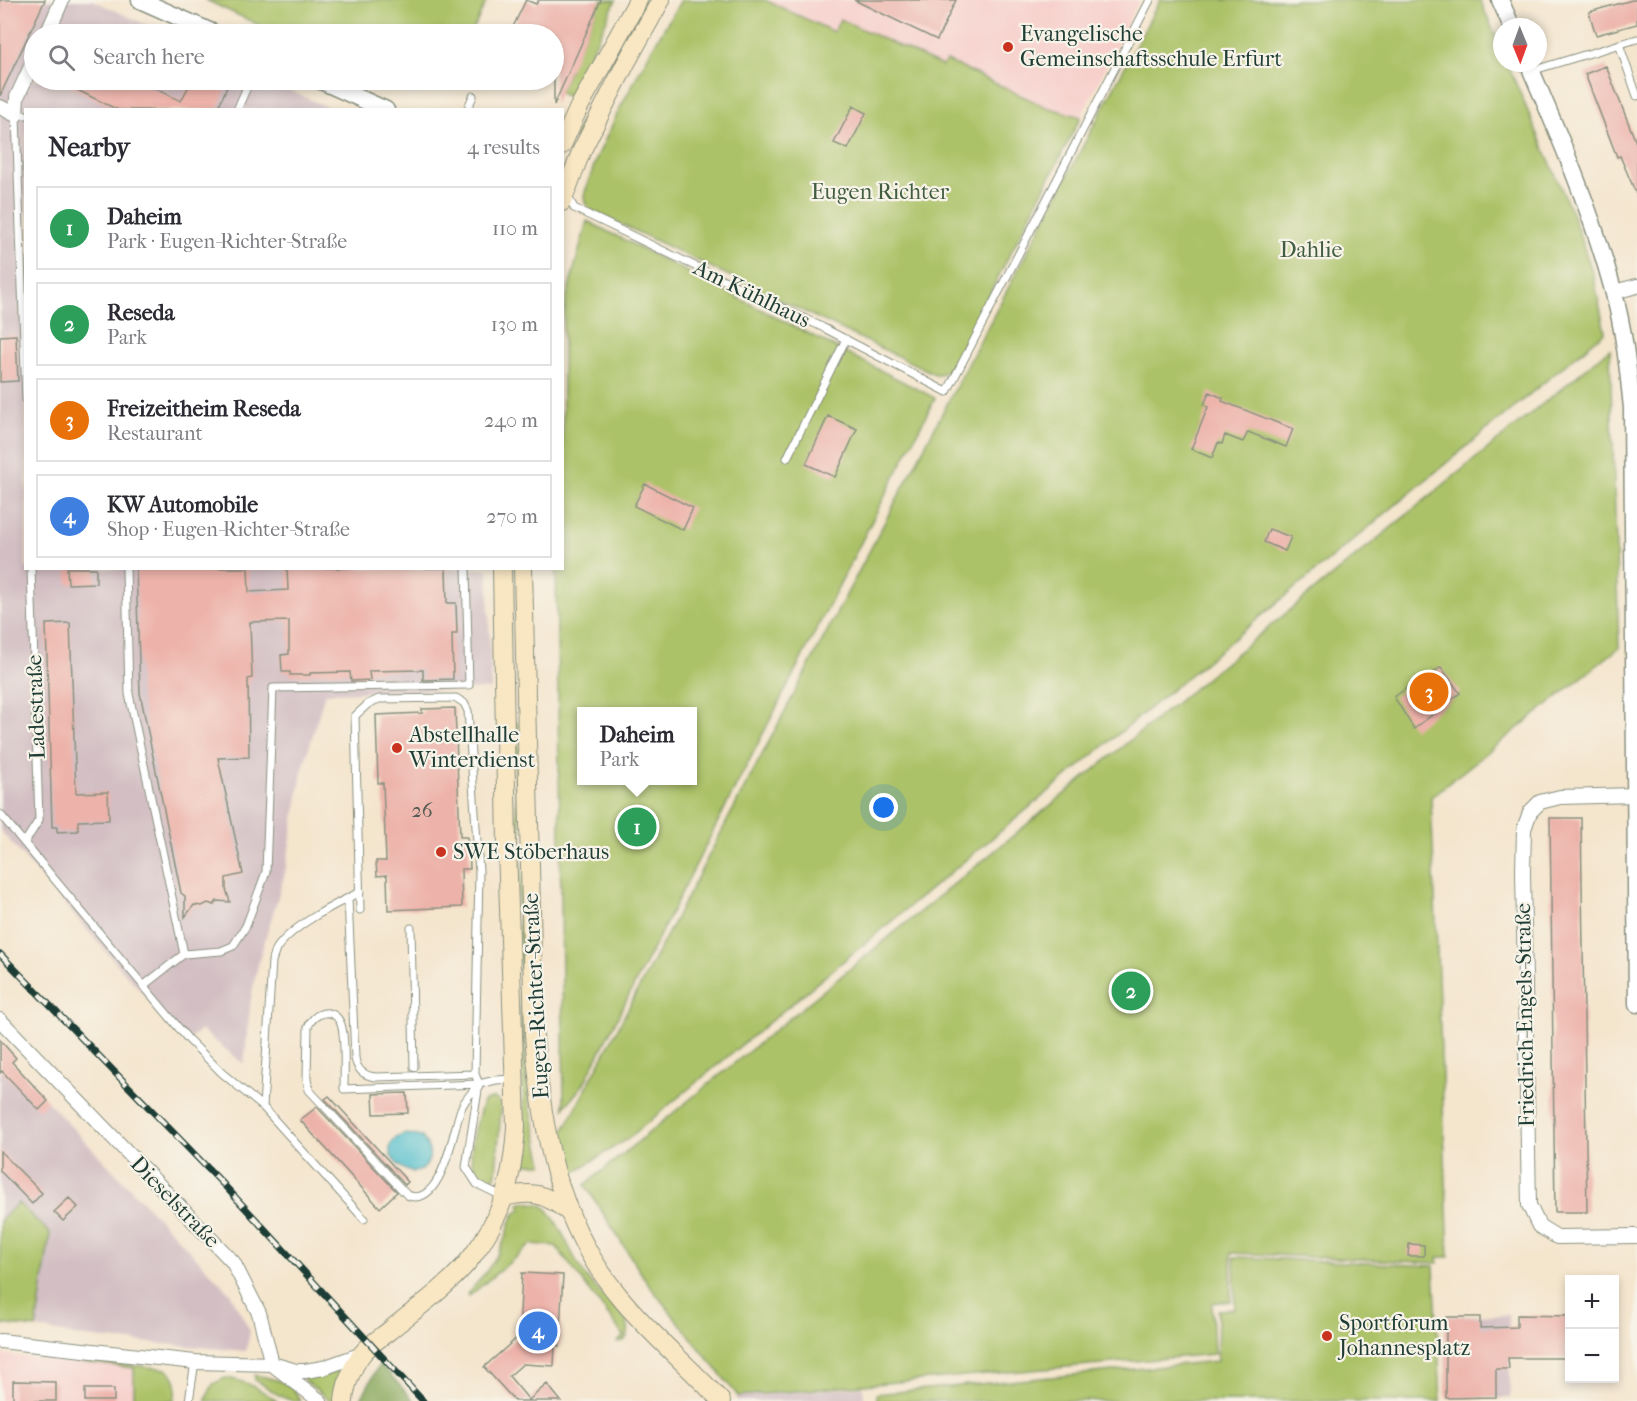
<!DOCTYPE html>
<html lang="en">
<head>
<meta charset="utf-8">
<style>
  :root { --surface:#fff; --page:#f2f2f3; --text:#2b2b33; --muted:#7c7c81; --line:#e1e1e2; --accent:#0b8043 }
  body { margin:0; font-family:"IM FELL French Canon",serif; background:var(--page); color:var(--text) }
  .controls { position:absolute; right:18px; bottom:18px; display:grid; overflow:hidden; border-radius:0px; box-shadow:0 3px 9px #0003 }
  .controls button { width:54px; height:54px; display:grid; place-items:center; padding:0; border:0; border-bottom:2px solid var(--line); background:var(--surface); color:var(--text); font:30px sans-serif }
  .compass { position:absolute; left:1493px; top:18px; width:54px; height:54px; border-radius:50%; background:var(--surface); box-shadow:0 3px 9px #0003; rotate:179deg }
  .you { position:absolute; left:884px; top:808px; width:21px; height:21px; margin:-15px; border:4px solid #fff; border-radius:50%; background:#1a73e8; box-shadow:0 0 0 9px #1a73e833 }
  .badge { display:grid; place-items:center; width:39px; height:39px; border-radius:50%; background:var(--accent); color:#fff; font-size:20px; font-weight:700 }
  .pin { position:absolute; translate:-50% -50%; border:3px solid #fff; box-shadow:0 2px 6px #0006 }
  .popup { position:absolute; left:577px; top:707px; width:120px; height:78px; box-sizing:border-box; display:grid; place-content:center; border-radius:0px; background:var(--surface); filter:drop-shadow(0 2px 4px #0005); font-size:20px; white-space:nowrap; color:var(--muted) }
  .popup b { font-size:22px; color:var(--text) }
  .popup::after { content:''; position:absolute; left:50%; top:100%; margin-left:-12px; border:12px solid transparent; border-top-color:var(--surface) }
  .list { margin:0; padding:0; list-style:none }
  h2 { display:flex; justify-content:space-between; align-items:center; height:78px; margin:0; padding:0 24px; font-size:26px }
  h2 small { font-size:20px; font-weight:400; color:var(--muted) }
  .list li { display:grid; grid-template-columns:39px 1fr auto; gap:18px; align-items:center; box-sizing:border-box; height:84px; margin:0 12px 12px; padding:0 12px; border:2px solid var(--line); border-radius:0px }
  .list b { display:block; font-size:22px; white-space:nowrap }
  .list p { margin:0; font-size:20px; white-space:nowrap; color:var(--muted) }
  .list em { font-size:20px; font-style:normal; color:var(--muted) }
  .icon { flex:none; width:33px; height:33px; fill:none; stroke:currentColor; stroke-width:2; stroke-linecap:round; stroke-linejoin:round }
  .map { position:relative; flex:none; width:1637px; height:1401px; overflow:hidden }
  .search { position:absolute; background:var(--surface); box-shadow:0 3px 9px #0003; left:24px; top:24px; width:540px; height:66px; display:flex; align-items:center; gap:15px; box-sizing:border-box; padding:0 21px; border-radius:33px; color:var(--muted); font-size:22px }
  .panel { position:absolute; background:var(--surface); box-shadow:0 3px 9px #0003; left:24px; top:108px; width:540px; height:462px; border-radius:0px }
  .map>svg:first-child { display:block }
  .built { fill:#f7d0cc }
  .industrial { fill:#d2bec3 }
  .green { fill:#acc267; stroke:#66804e; stroke-width:1.5; fill-rule:evenodd }
  .forest { fill:#89a85c; stroke:#547248; stroke-width:1.5 }
  .water { fill:#54c0cd; stroke:#3a7e80; stroke-width:1.5 }
  .building { fill:#edb3aa }
  .lines { fill:none; stroke-linecap:round; stroke-linejoin:round }
  .service-casing { stroke:#8a9180; stroke-width:9 }
  .minor-casing { stroke:#8a9180; stroke-width:16 }
  .tertiary-casing { stroke:#8a9180; stroke-width:19 }
  .secondary-casing { stroke:#8a9180; stroke-width:20 }
  .service { stroke:#fff; stroke-width:7 }
  .minor { stroke:#fff; stroke-width:14 }
  .tertiary { stroke:#fff; stroke-width:16 }
  .secondary { stroke:#f9e7c3; stroke-width:18 }
  .rail-casing { stroke:#1f3d34; stroke-width:7 }
  .rail { stroke:#f7f3e8; stroke-width:4.5; stroke-dasharray:14; stroke-linecap:butt }
  .poi-dot { fill:#c8321e; stroke:#f7f3e8; stroke-width:2 }
  .labels { text-anchor:middle; dominant-baseline:central; stroke-width:4.5; stroke-linejoin:round; paint-order:stroke }
  .number-label { font-size:20px; fill:#525a52 }
  .poi-label { font-size:22px; fill:#1f3d34; stroke:#f7f3e8; text-anchor:start }
  .park-label { font-size:22px; fill:#425e41; stroke:#f7f3e8 }
  .street-label { font-size:22px; fill:#1f3d34; stroke:#f7f3e8 }
</style>
</head>
<body>
<div class="map">
<svg width="1637" height="1401" viewBox="0 0 1637 1401">
  <rect width="100%" height="100%" fill="#f7f3e8"/>
  <filter id="ink" filterUnits="userSpaceOnUse"><feTurbulence type="fractalNoise" baseFrequency=".0167" numOctaves="2"/><feDisplacementMap in="SourceGraphic" scale="12" xChannelSelector="R" yChannelSelector="G"/><feConvolveMatrix kernelMatrix="1 2 1 2 8 2 1 2 1" color-interpolation-filters="sRGB"/></filter>
  <filter id="wash" filterUnits="userSpaceOnUse"><feTurbulence type="fractalNoise" baseFrequency=".008" numOctaves="4" result="noise"/><feDisplacementMap in="SourceGraphic" scale="24" xChannelSelector="R" yChannelSelector="G"/><feGaussianBlur stdDeviation="1.35" result="paint"/><feColorMatrix in="noise" values="0 0 0 0 0 0 0 0 0 0 0 0 0 0 0 0 0 1.4 0 .05"/><feComposite in="paint" operator="in"/></filter>
  <g filter="url(#wash)">
    <rect width="100%" height="100%" fill="#f4e5cd"/>
    <path class="built" d="M765,0H1139L1081,117L1046,107L942,66L840,19L834,33Z
      M0,1354L134,1368V1401H0Z"/>
    <path class="industrial" d="M0,0H92L167,34H34V80H266L332,109L26,110V568L488,569L491,689L325,693L302,772L285,873L259,960L251,998L244,1064L201,1030L185,1042L0,830Z
      M0,1052L230,1293L250,1331L246,1351L84,1337L36,1328L50,1233L0,1221Z
      M1509,1315L1510,1398H1446L1445,1316Z
      M863,1387L864,1401H738L736,1397Z"/>
    <path class="green" d="M206,0H487L471,34H387L373,28L370,34H278Z
      M601,0H616L570,97L559,93L570,70L569,69Z
      M644,0H654L579,140L574,138L589,104Z
      M681,0H765L834,32L840,19L942,66L947,61L1046,107L1081,117L950,370L937,375L591,210L585,203L584,195L597,157L619,110L651,50Z
      M1160,0H1480L1502,51V63H1507L1572,213L1593,274L1605,332L629,1138L573,1173L562,1134Z
      M587,221L935,398L583,1085L564,1108L556,569L562,568L563,326L566,299ZM582,712H692V780H582Z
      M1610,349L1619,648L1431,797L1449,1257H1438V1263L1231,1253V1301L1212,1303L1214,1354L738,1396L648,1284L585,1185Z
      M516,722L518,724L526,1055L529,1101L543,1164H522L524,1135L514,724Z
      M494,1098L500,1102L501,1108L496,1173L493,1182C489,1180 483,1178 479,1176C462,1160 478,1120 483,1101Z
      M527,1202L542,1205L547,1209C565,1231 572,1260 590,1282C601,1296 621,1306 627,1324C630,1330 628,1336 624,1341L618,1342L624,1336L556,1246L532,1244L469,1296L467,1294C485,1275 498,1258 507,1233C510,1223 512,1214 521,1209L519,1204Z
      M18,1203L50,1233L36,1328L0,1324V1221Z
      M1234,1257L1434,1266L1441,1401H877L876,1394L1217,1361L1218,1310L1235,1309Z
      M79,1359L166,1369C179,1378 177,1387 174,1401H134V1368L77,1362Z
      M340,1369L342,1370L336,1386L335,1401H330L303,1379L304,1377L322,1376Z
      M255,1375C274,1379 293,1381 300,1401C281,1401 272,1389 255,1380Z
      M225,1378C247,1381 260,1389 277,1401H205L213,1384Z"/>
    <path class="forest" d="M380,1363L414,1401H360Z"/>
    <path class="water" d="M407,1134L422,1137C427,1144 431,1151 429,1159C418,1195 362,1144 407,1134Z"/>
    <g id="blocks">
      <path class="building" d="M0,0H45L0,96Z
        M526,0L536,4L539,0H601L554,105V34H519L511,31Z
        M854,0H956L937,40Z
        M1632,0H1637V24L1596,35L1589,12Z
        M1606,66L1637,145V196L1620,156L1617,157L1585,74Z
        M57,80H137L181,101L192,80H230L217,110H118Z
        M853,106L866,113L848,149L834,143Z
        M16,335L18,381L0,382V336Z
        M1209,392L1223,398L1222,401L1293,429L1286,447L1248,432L1243,442L1225,435L1222,444L1218,443L1212,458L1191,449L1208,407L1204,405Z
        M828,416L857,429L835,477L806,464Z
        M645,484L693,508L683,530L634,506Z
        M1269,529L1291,537L1285,551L1264,542Z
        M67,568H96V583L68,584Z
        M136,568H248L249,592L288,590L287,568H446L447,603H456L457,634H452L453,679L423,680V670L369,671L370,680L351,681L350,672L310,673V675H290V672H282L281,655L289,654V621L250,622L252,678L248,679L249,757L218,758L243,874L226,878V889L230,902L217,901L214,905L208,903L202,906L194,905L185,917V896L181,893L140,693Z
        M70,623L76,793L108,792L109,820L78,821V831L57,832V827H52L46,624Z
        M1441,667L1460,693L1414,729L1394,697L1411,685L1413,688Z
        M455,708L460,837H467L469,847L470,869H461L462,907L388,910L387,875L377,876L376,861H386L383,783H378L376,715L422,713V709Z
        M1550,818H1581L1587,1212H1555Z
        M0,1040L16,1058L12,1062L48,1101L39,1110L2,1071L0,1073Z
        M407,1093L408,1113L374,1114L373,1094Z
        M329,1096L408,1182L405,1185L325,1099Z
        M317,1107L397,1192L380,1208L300,1120Z
        M0,1151L42,1193L32,1204L0,1171Z
        M69,1198L78,1207L63,1221L54,1212Z
        M1409,1244L1424,1245V1256H1408Z
        M522,1273L563,1275L559,1346L555,1345L554,1366L523,1364L509,1376L529,1400L547,1384L561,1401H515L484,1367L519,1336Z
        M1517,1315L1569,1316V1358H1508L1509,1369H1496V1397L1446,1398V1317H1480V1328L1517,1327Z
        M13,1381L56,1382V1401H13Z
        M85,1389H114V1401H85Z"/>
    </g>
  </g>
  <g filter="url(#ink)">
    <use href="#blocks" fill-opacity="0" stroke="#8a9180" stroke-width="1.5"/>
    <g class="lines">
      <g class="service-casing">
        <path id="service" d="M1619,44L1637,96
          M1531,71L1637,39
          M237,110L250,80
          M467,110L473,96
          M26,115H16L26,400
          M568,197L574,208L822,327L947,392L1150,0
          M787,458L846,339
          M126,568L129,694L184,954L143,986
          M0,814L188,1039L222,1073L263,1107
          M25,842L39,820L31,568
          M360,892C336,904 293,925 277,948C275,951 274,957 272,961L263,1107L364,1219
          M348,898L355,1057C356,1069 364,1076 376,1077L475,1074
          M360,910L355,716L368,704L379,699L456,698L464,703L468,711L479,871L475,1074L479,1084L466,1167L477,1184L502,1196
          M411,928L414,1067
          M184,954L221,951L233,946L246,926L266,872L273,688L469,685L466,568
          M477,1086C472,1093 464,1100 461,1109C453,1130 442,1210 407,1195L309,1090L307,1079L308,1027C313,1013 332,1006 340,1022C346,1032 344,1074 344,1089L479,1084L496,1080L514,1079
          M189,1401L195,1362"/>
      </g>
      <g class="minor-casing">
        <path id="minor" d="M47,34L62,0
          M0,107L16,115L17,97L34,60
          M1614,292L1637,286
          M1636,795L1560,797L1540,802L1530,812L1524,829L1523,872L1529,1205L1539,1226L1557,1237L1637,1236
          M0,1020L233,1262L259,1313L272,1364L320,1401
          M0,1341L195,1362L272,1364L296,1371H305L323,1368L362,1354"/>
      </g>
      <g class="tertiary-casing">
        <path id="tertiary" d="M140,0L216,34
          M1500,0L1512,27
          M1528,63C1560,137 1592,212 1613,290C1624,329 1628,368 1632,408L1637,1004
          M319,80L386,110"/>
      </g>
      <g class="secondary-casing">
        <path id="secondary" d="M562,145L579,107L638,0
          M562,202L581,152L626,63L661,0
          M523,568L534,1036C542,1130 557,1222 619,1296C650,1334 688,1365 721,1401
          M504,1197C534,1190 545,1194 569,1212
          M344,1401C345,1386 352,1367 362,1354C369,1345 380,1338 389,1331C417,1308 449,1286 471,1258C503,1216 513,1178 516,1126L507,846L502,568"/>
      </g>
      <use href="#service" class="service"/>
      <use href="#minor" class="minor"/>
      <use href="#tertiary" class="tertiary"/>
      <use href="#secondary" class="secondary"/>
      <g class="rail-casing">
        <path id="rail" d="M0,954L224,1185L423,1401"/>
      </g>
      <use href="#rail" class="rail"/>
    </g>
  </g>
  <g class="poi-dot">
    <circle cx="1008" cy="47" r="6"/>
    <circle cx="397" cy="748" r="6"/>
    <circle cx="441" cy="852" r="6"/>
    <circle cx="1327" cy="1336" r="6"/>
  </g>
  <g class="labels">
    <g class="number-label">
      <text x="422" y="810">26</text>
    </g>
    <g class="poi-label">
      <text x="1020" y="34">Evangelische<tspan x="1020" dy="25">Gemeinschaftsschule Erfurt</tspan></text>
      <text x="409" y="735">Abstellhalle<tspan x="409" dy="25">Winterdienst</tspan></text>
      <text x="453" y="852">SWE Stöberhaus</text>
      <text x="1339" y="1323">Sportforum<tspan x="1339" dy="25">Johannesplatz</tspan></text>
    </g>
    <g class="park-label">
      <text x="880" y="192">Eugen Richter</text>
      <text x="1311" y="250">Dahlie</text>
    </g>
    <g class="street-label">
      <text transform="translate(752 294) rotate(26)">Am Kühlhaus</text>
      <text transform="translate(36 707) rotate(-92)">Ladestraße</text>
      <text transform="translate(536 996) rotate(-93)">Eugen-Richter-Straße</text>
      <text transform="translate(1525 1015) rotate(-91)">Friedrich-Engels-Straße</text>
      <text transform="translate(175 1202) rotate(46)">Dieselstraße</text>
    </g>
  </g>
</svg>
<div class="controls">
<button>+</button>
<button>−</button>
</div>
<svg class="compass" viewBox="-18 -18 36 36"><path d="M0-13l5 13h-10z" fill="#e53935"/><path d="M0 13l5-13h-10z" fill="#7c7c81"/></svg>
<div class="you"></div>
<div class="pin badge" style="left:637px;top:827px;background:#2e9e5b">1</div>
<div class="popup"><b>Daheim</b>Park</div>
<div class="pin badge" style="left:1131px;top:991px;background:#2e9e5b">2</div>
<div class="pin badge" style="left:1429px;top:692px;background:#e8710a">3</div>
<div class="pin badge" style="left:538px;top:1331px;background:#3f7fe0">4</div>
<div class="search"><svg class="icon" aria-label="search" viewBox="0 0 24 24"><circle cx="10" cy="10" r="6"/><path d="M15 15l6 6"/></svg>Search here</div>
<section class="panel">
<h2>Nearby<small>4 results</small></h2>
<ul class="list">
<li><span class="badge" style="background:#2e9e5b">1</span><div><b>Daheim</b><p>Park · Eugen-Richter-Straße</p></div><em>110 m</em></li>
<li><span class="badge" style="background:#2e9e5b">2</span><div><b>Reseda</b><p>Park</p></div><em>130 m</em></li>
<li><span class="badge" style="background:#e8710a">3</span><div><b>Freizeitheim Reseda</b><p>Restaurant</p></div><em>240 m</em></li>
<li><span class="badge" style="background:#3f7fe0">4</span><div><b>KW Automobile</b><p>Shop · Eugen-Richter-Straße</p></div><em>270 m</em></li>
</ul>
</section>
</div>
</body>
</html>
